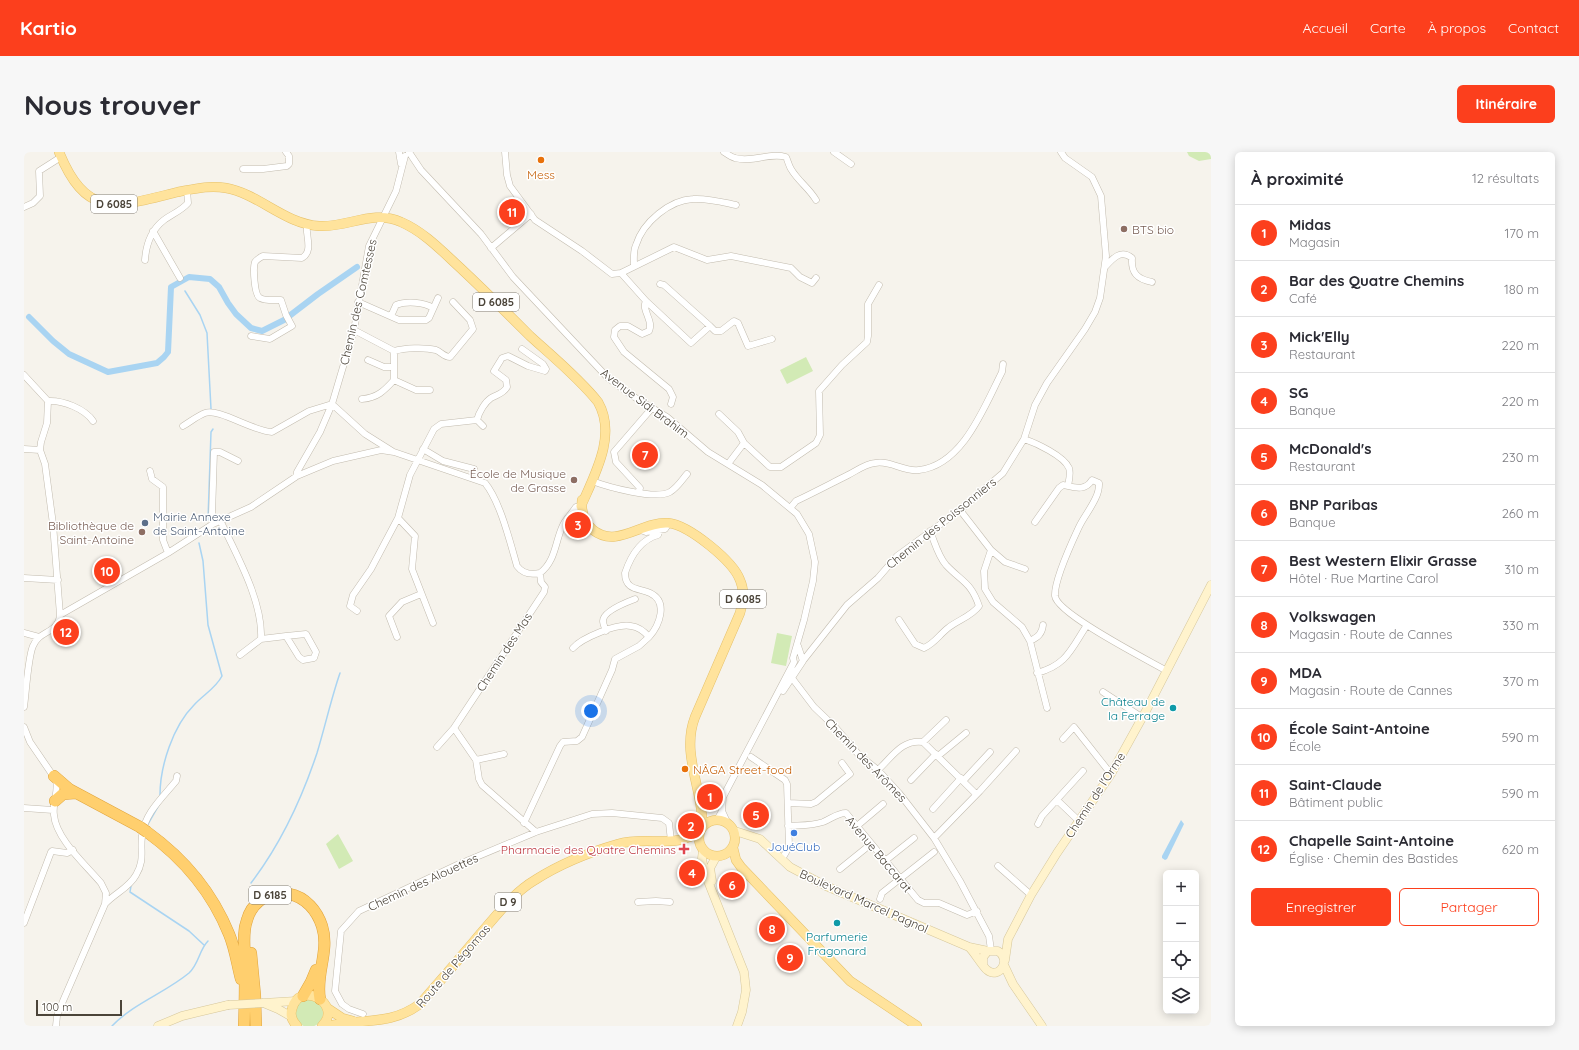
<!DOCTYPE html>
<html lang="fr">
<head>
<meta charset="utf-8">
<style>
  :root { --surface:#fff; --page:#f7f7f7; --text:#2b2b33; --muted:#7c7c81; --line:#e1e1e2; --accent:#fc3f1d }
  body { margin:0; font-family:Quicksand,sans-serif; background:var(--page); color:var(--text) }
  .controls { position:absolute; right:12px; bottom:12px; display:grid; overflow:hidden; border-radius:6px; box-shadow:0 2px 10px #0003 }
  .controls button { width:36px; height:36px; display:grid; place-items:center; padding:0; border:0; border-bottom:1px solid var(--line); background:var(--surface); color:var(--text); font:20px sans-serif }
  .scale { position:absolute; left:12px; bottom:10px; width:86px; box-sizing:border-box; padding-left:4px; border:2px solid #4b4439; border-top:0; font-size:11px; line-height:14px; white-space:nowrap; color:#4b4439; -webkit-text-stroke:3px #fff; paint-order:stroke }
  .you { position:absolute; left:567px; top:559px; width:14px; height:14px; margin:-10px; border:3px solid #fff; border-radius:50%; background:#1a73e8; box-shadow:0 0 0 6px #1a73e833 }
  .badge { display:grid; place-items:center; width:26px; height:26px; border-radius:50%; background:var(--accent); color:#fff; font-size:13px; font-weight:700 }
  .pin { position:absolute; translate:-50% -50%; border:2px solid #fff; box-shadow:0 1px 4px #0006 }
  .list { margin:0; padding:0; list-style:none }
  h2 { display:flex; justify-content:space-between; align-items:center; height:52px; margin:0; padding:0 16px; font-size:17px }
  h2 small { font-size:13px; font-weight:400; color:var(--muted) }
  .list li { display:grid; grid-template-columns:26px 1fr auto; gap:12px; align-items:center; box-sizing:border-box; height:56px; padding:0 16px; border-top:1px solid var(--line) }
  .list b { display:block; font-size:15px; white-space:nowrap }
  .list p { margin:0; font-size:13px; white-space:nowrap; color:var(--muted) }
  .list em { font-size:13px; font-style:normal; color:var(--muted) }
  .actions { display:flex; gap:8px; padding:12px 16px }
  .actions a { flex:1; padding:9px 0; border:1px solid var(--accent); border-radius:6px; text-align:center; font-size:14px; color:var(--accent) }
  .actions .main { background:var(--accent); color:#fff }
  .icon { flex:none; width:22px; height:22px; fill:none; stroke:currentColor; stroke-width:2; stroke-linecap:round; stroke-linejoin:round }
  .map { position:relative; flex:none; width:1187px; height:874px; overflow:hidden; border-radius:6px }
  header { display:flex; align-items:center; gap:24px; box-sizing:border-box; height:56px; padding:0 20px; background:var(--accent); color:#fff }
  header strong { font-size:19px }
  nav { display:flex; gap:22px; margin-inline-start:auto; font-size:14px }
  .intro { display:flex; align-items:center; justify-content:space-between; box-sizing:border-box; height:96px; padding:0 24px }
  h1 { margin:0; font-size:28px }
  .button { padding:10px 18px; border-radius:6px; background:var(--accent); color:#fff; font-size:14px; font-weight:700 }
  main { display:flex; gap:24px; padding:0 24px }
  aside { flex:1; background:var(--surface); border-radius:6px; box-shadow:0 2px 10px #0003 }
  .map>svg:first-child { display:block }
  .green { fill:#d2eab5 }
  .water { fill:#a9d4f2 }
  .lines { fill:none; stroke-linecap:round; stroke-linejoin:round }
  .stream { stroke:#a9d4f2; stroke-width:1.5 }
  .canal { stroke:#a9d4f2; stroke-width:6 }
  .street-casing { stroke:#c2bbae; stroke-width:7 }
  .secondary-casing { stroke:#d6c79b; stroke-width:9 }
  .primary-casing { stroke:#e6c16a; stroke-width:10 }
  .highway-casing { stroke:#e0a43c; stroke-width:12 }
  .street { stroke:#fff; stroke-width:6 }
  .secondary { stroke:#fff3cd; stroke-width:8 }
  .primary { stroke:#ffe39c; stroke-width:9 }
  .highway { stroke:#ffcf6e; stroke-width:11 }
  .secondary-bridge-casing { stroke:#d6c79b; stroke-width:9; stroke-linecap:butt }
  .highway-bridge-casing { stroke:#e0a43c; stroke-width:12; stroke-linecap:butt }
  .secondary-bridge { stroke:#fff3cd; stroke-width:8 }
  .highway-bridge { stroke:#ffcf6e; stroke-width:11 }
  .food-dot { fill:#e8710a; stroke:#fff; stroke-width:1.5 }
  .education-dot { fill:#8d6e63; stroke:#fff; stroke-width:1.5 }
  .service-dot { fill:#5c6f8a; stroke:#fff; stroke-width:1.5 }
  .culture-dot { fill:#0f9aa8; stroke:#fff; stroke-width:1.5 }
  .shop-dot { fill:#3f7fe0; stroke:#fff; stroke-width:1.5 }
  .health-dot { fill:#e0444e; stroke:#fff; stroke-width:1.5 }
  .labels { text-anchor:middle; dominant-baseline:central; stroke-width:3; stroke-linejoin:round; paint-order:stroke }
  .shield { fill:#fff; stroke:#817c74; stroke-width:1 }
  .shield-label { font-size:11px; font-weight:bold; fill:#4b4439 }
  .food-label { font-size:12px; fill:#c56008; stroke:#fff }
  .education-label { font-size:12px; fill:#785e54; stroke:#fff; text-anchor:end }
  .street-label { font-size:12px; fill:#4b4439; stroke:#fff }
  .service-label { font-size:12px; fill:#4e5e75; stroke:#fff; text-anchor:start }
  .culture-label { font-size:12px; fill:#0d838f; stroke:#fff; text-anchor:end }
  .shop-label { font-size:12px; fill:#366cbe; stroke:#fff }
  .health-label { font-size:12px; fill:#be3a42; stroke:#fff; text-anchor:end }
</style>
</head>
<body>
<header>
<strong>Kartio</strong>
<nav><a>Accueil</a><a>Carte</a><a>À propos</a><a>Contact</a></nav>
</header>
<div class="intro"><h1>Nous trouver</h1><a class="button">Itinéraire</a></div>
<main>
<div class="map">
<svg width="1187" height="874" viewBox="0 0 1187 874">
  <rect width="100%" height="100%" fill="#f6f3ec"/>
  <path class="green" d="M1163,0H1187V7L1175,9L1165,4Z
    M782,205L789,219L763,232L756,218Z
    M753,481L768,484L762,514L747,511Z
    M314,682L329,709L315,717L302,692Z
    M271 861a14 14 0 1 1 28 0a14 14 0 1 1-28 0Z"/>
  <path class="water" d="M1157,668L1160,672L1143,707L1141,708L1138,706V704Z"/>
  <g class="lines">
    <path class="stream" d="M161,139L176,163L183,181L187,257
      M184,368L187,280L189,277
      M136,643C136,614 149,574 170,553C179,543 192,536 198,524L184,473L179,409L175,391
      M123,674L135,653
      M227,731C256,693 278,646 293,601C301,575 307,547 316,521
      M107,734L106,740L165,779L180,793
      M88,874C110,851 141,841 165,821C175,812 175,798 184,789"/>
    <path class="canal" d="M5,165L29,189L45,202L84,220L133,211L140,205L144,200L147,135L165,125L186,127L195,135L204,151L212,162L227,176L238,179L260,168L294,142L333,115"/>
    <g class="street-casing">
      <path id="street" d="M375,0L377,12
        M385,0L397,18L457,82L489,125L584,226L607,243L643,265L684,300L738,333L773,362L785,382L791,410L789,429L780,468L769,506L770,510L699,645L698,659L703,670
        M481,0L483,23L486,34L511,68L558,99L588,122L597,121L650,95L683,108L707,104L767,116L776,125L788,131L792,126
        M700,0C703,2 707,5 711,6C728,11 746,0 762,5C764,9 765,14 767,17C774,29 785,36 792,48
        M810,0L827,12
        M219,17H239L263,14L265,12V4L262,0
        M0,55L9,51L16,44L15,19L37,5
        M129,79L156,126
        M467,96L507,62
        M121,108C122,93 127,78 140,68C148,62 157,59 164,51L163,38
        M610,114C610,107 609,99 612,93C619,70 646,48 669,47C684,46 698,50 712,53
        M1081,115C1089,106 1097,97 1108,106C1107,121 1113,127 1128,130
        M597,121L622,149L667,191L686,174L691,179H697L710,169L714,171L724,194L748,187
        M636,132L640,133L686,174
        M622,149C617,159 630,168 625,179L618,182L604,174H596L591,178L590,185L600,200L645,237L649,245L647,252
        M334,150L375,168H402L405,166L414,146
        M367,164L372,153C382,149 400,150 409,156
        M330,178L370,199C381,196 400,195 412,198C417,200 420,205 426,205L449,177L446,168L429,150
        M227,184L246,187L268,174L262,163L257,148C251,148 241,149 236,146C230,143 229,115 231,110C233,107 235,106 239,104L278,106C290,99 281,83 283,72
        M344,208L360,215H370
        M0,223L24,249L23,271L17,290L16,298L21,312L29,372L36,463C34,482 15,478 9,494C4,505 2,541 0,555
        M370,228L392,238H406
        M338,247C353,246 360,239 370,228V199
        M24,249C39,248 61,257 69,269
        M695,262L714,280L720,291L746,315H757L792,291L796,283L795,239L818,213L843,190L844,184V152L855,133
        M159,274C166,270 173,264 181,261C195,256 228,279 248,280L285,259L308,252L341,282L368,299
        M459,274L453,268C455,260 461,250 467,246C474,242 479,242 483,235L482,228L470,219L478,206L484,204L504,214L521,219L522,217L519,212L498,197
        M1000,287C1012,291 1040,304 1045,316C1047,321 1045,328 1044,334
        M0,297L16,298
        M399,297L419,309L450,317
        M704,312L720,291
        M126,319L128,327L139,335V388L144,401
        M273,324V320L296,280L308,252L330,178L345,94L372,39L381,4
        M568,329C584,335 631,348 646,340C653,336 658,328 663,322
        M615,340L616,336L592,310L590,300L628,256
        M767,355L772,349C789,341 806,332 824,323C832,319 841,312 851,311C867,308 879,320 895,318C939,313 960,255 978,220L979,212
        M936,358L967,398L960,419L961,437L969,450L998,475L1006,489L1023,556
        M196,368C212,402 239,449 237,487L216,503
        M1011,370L1035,336L1039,333C1049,335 1061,340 1068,328L1075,331C1076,346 1061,362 1055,375C1048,390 1030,428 1031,444C1033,462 1124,508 1143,519
        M191,371L188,363L190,300H196L214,309
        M614,377L622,380L641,377L645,371
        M967,398L981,410L1001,417
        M0,426L34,428
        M333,459L326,454L329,443L347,417L374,366
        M36,463L144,401L189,372L227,355L273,324L309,309L357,298L370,300L461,331C476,349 486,390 493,414C499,422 507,423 516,421C532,409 531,389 539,373C542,367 548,361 552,355L557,354
        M875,468L891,492L900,496C911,491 915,483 924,476C934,468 948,464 955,454C947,430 938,430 922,413C914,404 911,391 906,379
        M409,471L388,417L391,384L374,366L386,323L410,277L417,272L453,268
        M582,479C581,476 579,472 579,469C579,459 603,450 611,447
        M0,481L15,485
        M373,485L365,464L378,450L397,442
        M625,485C635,474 645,450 626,441C616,436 601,439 601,421C607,403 616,388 634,383L636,377
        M237,487L262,484L275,505L279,508L290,506L292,500L282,482L262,484
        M1006,489C1014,485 1018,482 1019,473
        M778,510L823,453L854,426L873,404L936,358L979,321L1000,287L1011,253L1023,231L1061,177L1071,160L1076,146L1082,104L1077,44L1068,25L1041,6L1037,0
        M769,518L768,526L790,555L812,576L835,603L854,618L875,641L910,686L936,729L965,784L967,798
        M1013,521C1043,513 1047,497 1063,473
        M759,539L779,509L774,494
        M1079,540L1119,566
        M0,575L6,590L32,628C35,640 28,651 30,663C32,687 62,713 77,731L82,741L81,752L39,849L33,864L32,874
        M1039,587L1050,575L1087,622
        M899,590L922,568
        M413,595L430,576
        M914,604L942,581
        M727,605L761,628L763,632L765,695L758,707
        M452,608L480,602
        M854,618C868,605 878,587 899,590L952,642
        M887,628L912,602
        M940,628L966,600
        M1033,648L1055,669
        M764,651L787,652L792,650L826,622L818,611
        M0,656L29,658
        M909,657L937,626
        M693,668L698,659
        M500,671L536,594L539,590L553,589L558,585L588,518L591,507L615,494L625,485C620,479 615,475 607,474C593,471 558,486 549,496
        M1014,672L1018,664L1059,619
        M764,674C775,673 787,674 799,670C807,667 813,661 822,661L894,748L900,751H915L943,763L953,759
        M833,674L859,652
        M512,680L458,633L455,627L452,608L430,576L520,440L521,435L517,430L516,421
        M910,686L956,639L992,599
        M861,709L890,686
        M974,714L1007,743
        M816,717L847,692
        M856,747L858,741L910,700
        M614,750L632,749L646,750
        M81,752C91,741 105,736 112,723C121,708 116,699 118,684C120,662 138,646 152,629L153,624
        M0,771L27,700L28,699L43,701L49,698
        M339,862L325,857L318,852L311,839L317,779L335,759L433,713L512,680L568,662L588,661L638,666L645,671L647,689"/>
    </g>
    <g class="secondary-casing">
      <path id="secondary" d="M711,679L736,687L766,715L802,734L945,795L964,799
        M679,698L678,706L680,719L720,820L722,838L718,860L713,874
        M688,729L686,716L692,705
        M945,795C950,800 959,815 963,818C975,828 988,808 974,799H964L959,805V813
        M981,808L984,787L1007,743L1033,701L1087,622L1123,557L1187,433
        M980,813L989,832L1018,874
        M239,851L272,849
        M242,852L254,857L268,865
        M134,874L158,864L204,853"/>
    </g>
    <g class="primary-casing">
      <path id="primary" d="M35,0C63,68 93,55 154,40C170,37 185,33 202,36C235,42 261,72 295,74C323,76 349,57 377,70C398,79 415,96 431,111C457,135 481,159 506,184C528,204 556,227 574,250C593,283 571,322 557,354
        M558,348C557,359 560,370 569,378C593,397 618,369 644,371C665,373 709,409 716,428C721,439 719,450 716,461L671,565C659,596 673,626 677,656C678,662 678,668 679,675
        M675 686a18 18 0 1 1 36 0a18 18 0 1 1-36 0Z
        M709,696L712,708L717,715L826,829L893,874
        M303,856L318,866L329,869
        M273,874C268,869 266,863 268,857C275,827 320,852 298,874
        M304,874C339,866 366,874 396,852C417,828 437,805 457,781C474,762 489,741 511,728C536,712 566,700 594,692C621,684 654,697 676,679"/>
    </g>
    <g class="highway-casing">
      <path id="highway" d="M30,624L45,637L116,675
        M31,649L39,642L52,641
        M123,680C159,706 188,740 205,782C211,796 213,812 217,827
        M227,801L231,843L232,874
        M279,844L287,830L292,818
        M220,874C221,853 221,831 221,810C221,796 218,781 223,768C228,750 246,737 265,742C282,745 293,759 298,774C306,799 291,823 296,847"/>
    </g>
    <use href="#street" class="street"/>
    <use href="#secondary" class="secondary"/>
    <use href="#primary" class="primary"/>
    <use href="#highway" class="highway"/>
    <g class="secondary-bridge-casing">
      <path id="secondary-bridge" d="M204,853L239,851"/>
    </g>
    <g class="highway-bridge-casing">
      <path id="highway-bridge" d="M116,675L123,680"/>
    </g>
    <use href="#secondary-bridge" class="secondary-bridge"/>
    <use href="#highway-bridge" class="highway-bridge"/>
  </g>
  <g class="food-dot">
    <circle cx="517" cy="8" r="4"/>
    <circle cx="661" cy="617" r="4"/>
  </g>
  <g class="education-dot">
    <circle cx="1100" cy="77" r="4"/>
    <circle cx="550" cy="328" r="4"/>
    <circle cx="118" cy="380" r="4"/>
  </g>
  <circle class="service-dot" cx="121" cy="371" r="4"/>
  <g class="culture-dot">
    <circle cx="1149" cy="556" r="4"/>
    <circle cx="813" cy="771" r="4"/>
  </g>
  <circle class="shop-dot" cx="770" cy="681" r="4"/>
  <path class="health-dot" d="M658 691h4v4h4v4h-4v4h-4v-4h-4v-4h4z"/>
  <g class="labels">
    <g class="shield">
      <rect x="67" y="43" width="46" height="18" rx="3"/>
      <rect x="449" y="141" width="46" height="18" rx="3"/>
      <rect x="696" y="438" width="46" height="18" rx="3"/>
      <rect x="225" y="734" width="42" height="18" rx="3"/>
      <rect x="471" y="741" width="26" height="18" rx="3"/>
    </g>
    <g class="shield-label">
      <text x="90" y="52">D 6085</text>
      <text x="472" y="150">D 6085</text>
      <text x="719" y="447">D 6085</text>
      <text x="246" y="743">D 6185</text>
      <text x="484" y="750">D 9</text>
    </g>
    <g class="food-label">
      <text x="517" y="22">Mess</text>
      <text x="669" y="617" text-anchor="start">NÂGA Street-food</text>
    </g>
    <g class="education-label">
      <text x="1108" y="77" text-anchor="start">BTS bio</text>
      <text x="542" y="321">École de Musique<tspan x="542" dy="14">de Grasse</tspan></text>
      <text x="110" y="373">Bibliothèque de<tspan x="110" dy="14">Saint-Antoine</tspan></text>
    </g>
    <g class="street-label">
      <text transform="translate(334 150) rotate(-77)">Chemin des Comtesses</text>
      <text transform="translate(621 251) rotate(37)">Avenue Sidi Brahim</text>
      <text transform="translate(917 371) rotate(-39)">Chemin des Poissonniers</text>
      <text transform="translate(480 500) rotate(-57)">Chemin des Mas</text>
      <text transform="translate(842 608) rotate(46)">Chemin des Arômes</text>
      <text transform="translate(1071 643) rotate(-57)">Chemin de l'Orme</text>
      <text transform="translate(855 702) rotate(50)">Avenue Baccarat</text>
      <text transform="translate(399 730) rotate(-25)">Chemin des Alouettes</text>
      <text transform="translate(840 749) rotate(24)">Boulevard Marcel Pagnol</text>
      <text transform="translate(429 814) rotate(-49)">Route de Pégomas</text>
    </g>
    <g class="service-label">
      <text x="129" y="364">Mairie Annexe<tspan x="129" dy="14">de Saint-Antoine</tspan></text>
    </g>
    <g class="culture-label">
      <text x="1141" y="549">Château de<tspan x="1141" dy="14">la Ferrage</tspan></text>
      <text x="813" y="784" text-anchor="middle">Parfumerie<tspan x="813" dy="14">Fragonard</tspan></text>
    </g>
    <g class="shop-label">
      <text x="770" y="694">JouéClub</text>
    </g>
    <g class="health-label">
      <text x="652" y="697">Pharmacie des Quatre Chemins</text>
    </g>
  </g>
</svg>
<div class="controls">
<button>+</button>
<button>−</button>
<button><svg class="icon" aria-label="locate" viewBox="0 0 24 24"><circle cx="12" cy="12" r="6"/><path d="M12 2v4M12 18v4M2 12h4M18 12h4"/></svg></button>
<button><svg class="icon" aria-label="layers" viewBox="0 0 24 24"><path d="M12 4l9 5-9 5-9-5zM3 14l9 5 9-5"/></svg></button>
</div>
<div class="scale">100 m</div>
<div class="you"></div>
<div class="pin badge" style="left:686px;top:645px">1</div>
<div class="pin badge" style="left:667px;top:674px">2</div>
<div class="pin badge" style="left:554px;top:373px">3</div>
<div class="pin badge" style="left:668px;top:721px">4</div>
<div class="pin badge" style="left:732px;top:663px">5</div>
<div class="pin badge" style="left:708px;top:733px">6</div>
<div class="pin badge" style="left:621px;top:303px">7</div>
<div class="pin badge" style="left:748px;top:777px">8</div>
<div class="pin badge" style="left:766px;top:806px">9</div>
<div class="pin badge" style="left:83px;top:419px">10</div>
<div class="pin badge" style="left:488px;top:60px">11</div>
<div class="pin badge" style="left:42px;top:480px">12</div>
</div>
<aside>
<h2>À proximité<small>12 résultats</small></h2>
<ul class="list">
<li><span class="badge">1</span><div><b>Midas</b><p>Magasin</p></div><em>170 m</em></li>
<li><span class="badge">2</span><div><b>Bar des Quatre Chemins</b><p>Café</p></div><em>180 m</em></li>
<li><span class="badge">3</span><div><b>Mick'Elly</b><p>Restaurant</p></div><em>220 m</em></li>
<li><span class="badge">4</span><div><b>SG</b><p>Banque</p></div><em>220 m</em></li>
<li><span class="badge">5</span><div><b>McDonald's</b><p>Restaurant</p></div><em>230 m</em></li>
<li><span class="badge">6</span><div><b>BNP Paribas</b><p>Banque</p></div><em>260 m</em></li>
<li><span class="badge">7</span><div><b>Best Western Elixir Grasse</b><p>Hôtel · Rue Martine Carol</p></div><em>310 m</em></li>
<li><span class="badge">8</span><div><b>Volkswagen</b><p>Magasin · Route de Cannes</p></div><em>330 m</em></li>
<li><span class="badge">9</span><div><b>MDA</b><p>Magasin · Route de Cannes</p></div><em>370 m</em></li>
<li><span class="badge">10</span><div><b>École Saint-Antoine</b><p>École</p></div><em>590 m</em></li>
<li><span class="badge">11</span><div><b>Saint-Claude</b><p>Bâtiment public</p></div><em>590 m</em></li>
<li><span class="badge">12</span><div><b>Chapelle Saint-Antoine</b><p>Église · Chemin des Bastides</p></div><em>620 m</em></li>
</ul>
<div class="actions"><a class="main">Enregistrer</a><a>Partager</a></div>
</aside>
</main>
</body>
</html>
